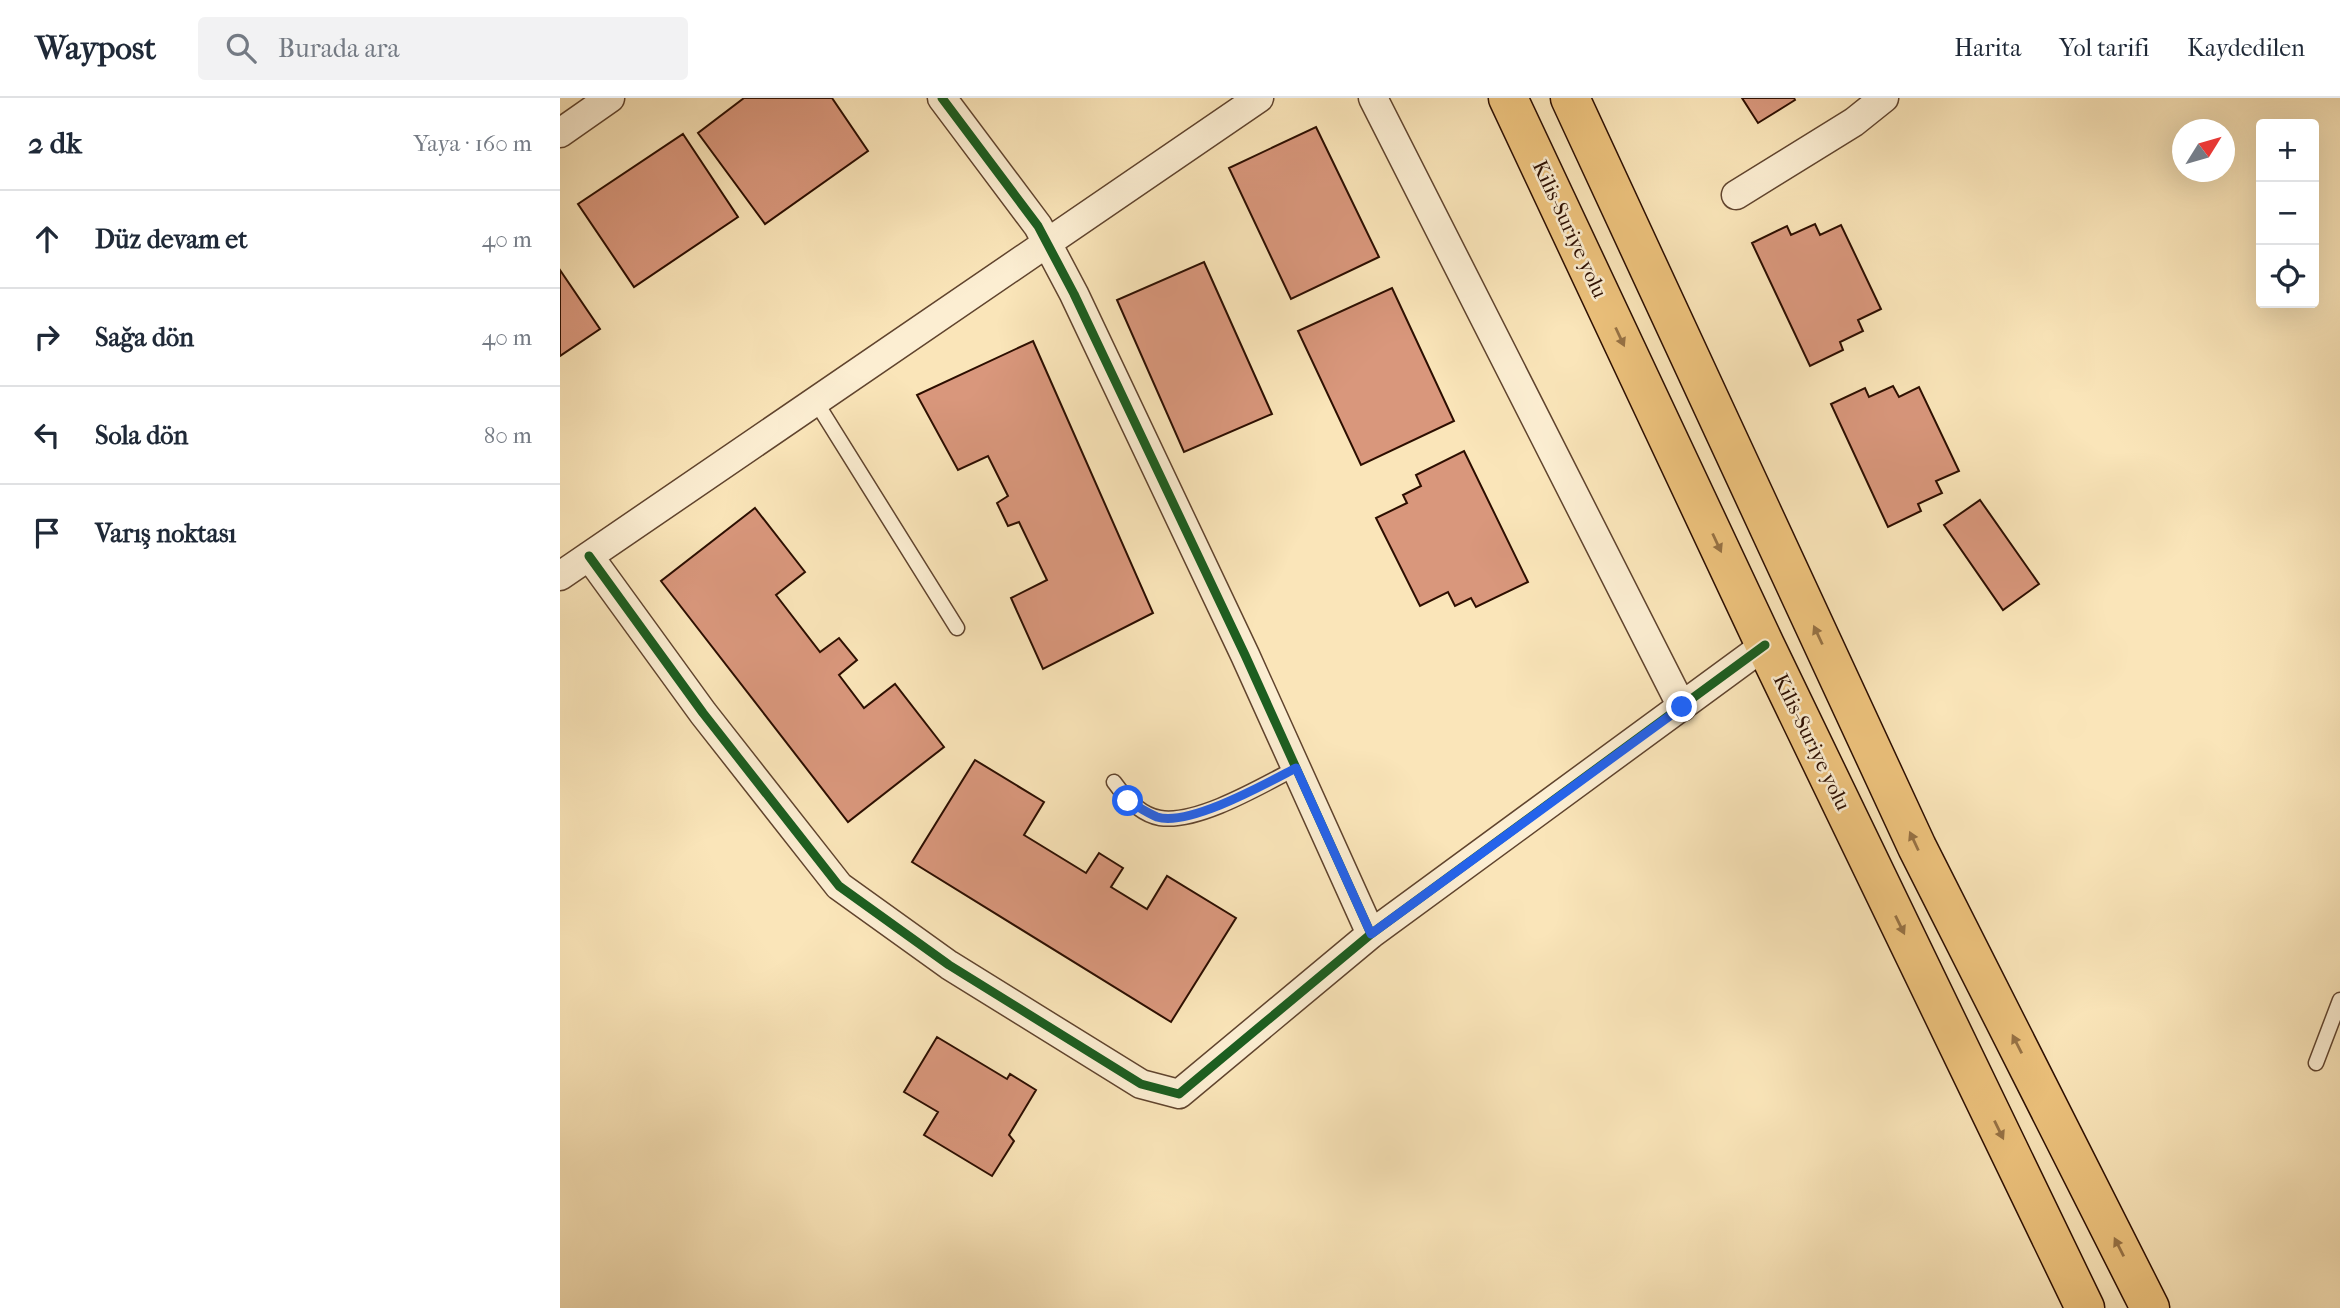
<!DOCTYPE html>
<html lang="tr">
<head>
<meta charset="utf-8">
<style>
  :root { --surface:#fff; --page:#f2f2f3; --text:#1f2937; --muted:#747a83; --line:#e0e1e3 }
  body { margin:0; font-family:"IM FELL French Canon",serif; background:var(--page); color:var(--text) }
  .controls { position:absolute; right:21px; top:21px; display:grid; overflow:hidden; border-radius:7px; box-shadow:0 7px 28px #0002 }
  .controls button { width:63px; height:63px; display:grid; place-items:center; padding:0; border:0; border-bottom:2px solid var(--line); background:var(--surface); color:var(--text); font:35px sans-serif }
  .compass { position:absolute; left:1612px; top:21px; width:63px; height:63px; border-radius:50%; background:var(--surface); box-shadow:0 7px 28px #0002; rotate:53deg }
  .stop { position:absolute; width:21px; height:21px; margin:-16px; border:5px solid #2563eb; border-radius:50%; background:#fff }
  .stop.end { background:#2563eb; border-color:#fff; box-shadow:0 2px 7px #0008 }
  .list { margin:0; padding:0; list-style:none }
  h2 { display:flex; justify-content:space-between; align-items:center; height:91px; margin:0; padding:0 28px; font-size:30px }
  h2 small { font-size:23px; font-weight:400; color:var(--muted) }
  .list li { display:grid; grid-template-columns:46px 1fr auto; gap:21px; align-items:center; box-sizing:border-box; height:98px; padding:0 28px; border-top:2px solid var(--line) }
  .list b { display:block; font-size:26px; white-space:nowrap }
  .list em { font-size:23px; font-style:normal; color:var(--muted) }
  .icon { flex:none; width:38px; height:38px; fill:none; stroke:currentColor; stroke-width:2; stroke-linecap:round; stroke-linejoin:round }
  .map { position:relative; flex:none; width:1780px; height:1210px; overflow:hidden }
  header { display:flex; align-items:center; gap:42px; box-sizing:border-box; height:98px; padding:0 35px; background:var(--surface); border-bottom:2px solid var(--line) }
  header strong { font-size:33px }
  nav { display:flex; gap:38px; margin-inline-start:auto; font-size:24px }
  .search { width:490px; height:63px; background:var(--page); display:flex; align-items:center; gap:18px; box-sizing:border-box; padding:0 24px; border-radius:7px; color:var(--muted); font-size:26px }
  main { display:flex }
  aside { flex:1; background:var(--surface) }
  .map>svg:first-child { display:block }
  .building { fill:#d9977c; stroke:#2c0e00; stroke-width:2 }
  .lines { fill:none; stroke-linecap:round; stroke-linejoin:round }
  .service-casing { stroke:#60442e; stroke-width:17 }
  .minor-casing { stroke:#60442e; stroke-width:31 }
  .trunk-casing { stroke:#2c0e00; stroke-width:41 }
  .service { stroke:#fceed2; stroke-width:14 }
  .minor { stroke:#fceed2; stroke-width:28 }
  .trunk { stroke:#edc27c; stroke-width:38 }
  .cycleway-casing { stroke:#fceed2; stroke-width:13 }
  .cycleway { stroke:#1b5e20; stroke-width:9 }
  .oneway { fill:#967144 }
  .route { stroke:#2563eb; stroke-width:9 }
  .labels { text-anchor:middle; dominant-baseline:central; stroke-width:5; stroke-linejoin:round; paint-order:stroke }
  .street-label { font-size:21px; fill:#2c0e00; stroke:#fceed2 }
</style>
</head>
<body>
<header>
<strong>Waypost</strong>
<div class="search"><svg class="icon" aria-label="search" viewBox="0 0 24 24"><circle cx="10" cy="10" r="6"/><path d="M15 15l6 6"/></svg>Burada ara</div>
<nav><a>Harita</a><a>Yol tarifi</a><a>Kaydedilen</a></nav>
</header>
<main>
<aside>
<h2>2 dk<small>Yaya · 160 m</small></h2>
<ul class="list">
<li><svg class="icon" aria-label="ahead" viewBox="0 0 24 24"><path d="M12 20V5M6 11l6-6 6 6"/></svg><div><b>Düz devam et</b></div><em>40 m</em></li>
<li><svg class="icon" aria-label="right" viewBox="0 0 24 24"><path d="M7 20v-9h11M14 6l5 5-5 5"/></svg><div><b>Sağa dön</b></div><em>40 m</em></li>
<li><svg class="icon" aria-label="left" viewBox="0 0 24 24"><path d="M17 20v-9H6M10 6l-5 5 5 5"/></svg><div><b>Sola dön</b></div><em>80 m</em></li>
<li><svg class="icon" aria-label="arrive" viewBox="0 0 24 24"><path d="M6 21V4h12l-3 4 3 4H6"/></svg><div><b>Varış noktası</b></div></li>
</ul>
</aside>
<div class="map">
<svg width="1780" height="1210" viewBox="0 0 1780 1210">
  <rect width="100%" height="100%" fill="#fae5b9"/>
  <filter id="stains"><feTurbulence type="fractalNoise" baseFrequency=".00286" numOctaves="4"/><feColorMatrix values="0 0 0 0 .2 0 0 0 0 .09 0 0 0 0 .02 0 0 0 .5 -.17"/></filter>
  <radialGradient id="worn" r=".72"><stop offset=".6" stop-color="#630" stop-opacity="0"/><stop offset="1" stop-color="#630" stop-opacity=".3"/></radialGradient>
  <path class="building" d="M184,0H272L308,53L205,126L138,35Z
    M1182,0H1234L1235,2L1198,25Z
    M756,29L819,159L731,201L669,70Z
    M123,36L178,119L74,189L18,106Z
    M1255,126L1260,137L1281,127L1321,211L1298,222L1303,233L1280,244L1283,252L1250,268L1192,145L1227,128L1231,137Z
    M644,164L712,316L624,354L557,202Z
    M0,172L40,231L0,258Z
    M832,190L894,323L801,367L738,233Z
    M473,243L593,515L483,571L451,500L487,482L459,424L448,428L437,405L448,398L428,358L398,372L357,297Z
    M1333,288L1339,299L1359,289L1399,373L1376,383L1382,395L1358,406L1361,413L1328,429L1271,306L1305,290L1309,299Z
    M904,353L968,484L916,509L911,500L895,508L888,494L860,508L816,420L847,405L843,397L861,388L856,377Z
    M1420,402L1479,486L1443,512L1384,427Z
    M195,410L245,474L216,497L260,554L279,540L297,562L279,577L304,610L335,586L384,649L288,724L101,483Z
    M415,662L484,704L464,737L526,775L539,755L563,770L551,789L587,811L607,778L676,820L611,924L352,764Z
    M377,939L447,981L450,976L476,992L449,1037L454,1043L432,1078L364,1037L378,1014L344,994Z"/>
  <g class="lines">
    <g class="service-casing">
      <path id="service" d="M256,304L397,530
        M554,684C564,698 581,717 600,720C638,726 703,687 736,670
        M1756,965L1780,902"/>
    </g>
    <g class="minor-casing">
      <path id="minor" d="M382,0L478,128L514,196L685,557L811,836
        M813,0L1122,609
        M0,35L50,0
        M1176,97L1294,24L1324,0
        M29,458L143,615L279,788L389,867L581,986L619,996L811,836L1205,547
        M0,478L699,0"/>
    </g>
    <g class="trunk-casing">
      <path id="trunk" d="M948,0L1205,547L1525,1210
        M1010,0L1357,749L1590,1210"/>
    </g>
    <use href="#service" class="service"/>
    <use href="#minor" class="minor"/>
    <use href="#trunk" class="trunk"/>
    <g class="cycleway-casing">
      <path id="cycleway" d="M382,0L478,128L514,196L685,557L811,836
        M29,458L143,615L279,788L389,867L581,986L619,996L811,836L1205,547"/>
    </g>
    <use href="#cycleway" class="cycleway"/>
  </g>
  <defs><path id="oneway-solid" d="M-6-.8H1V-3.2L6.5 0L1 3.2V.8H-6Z" transform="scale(1.75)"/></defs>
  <g class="oneway">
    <use href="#oneway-solid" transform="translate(1060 239) rotate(65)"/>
    <use href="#oneway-solid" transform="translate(1157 445) rotate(65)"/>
    <use href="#oneway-solid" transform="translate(1258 537) rotate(-115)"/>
    <use href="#oneway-solid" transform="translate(1354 743) rotate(-115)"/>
    <use href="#oneway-solid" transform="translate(1340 827) rotate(64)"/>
    <use href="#oneway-solid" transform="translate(1457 946) rotate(-117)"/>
    <use href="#oneway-solid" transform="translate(1439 1032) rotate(64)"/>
    <use href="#oneway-solid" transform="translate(1559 1149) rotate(-117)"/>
  </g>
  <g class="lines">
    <path class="route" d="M568,703C577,708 587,715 597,719C629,729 707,685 736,670L811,836L1122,609"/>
  </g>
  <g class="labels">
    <g class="street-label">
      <text transform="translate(1010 131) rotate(65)">Kilis-Suriye yolu</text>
      <text transform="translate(1252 644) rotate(64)">Kilis-Suriye yolu</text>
    </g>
  </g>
  <rect width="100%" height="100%" filter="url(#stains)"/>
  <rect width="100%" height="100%" fill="url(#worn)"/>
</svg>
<div class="controls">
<button>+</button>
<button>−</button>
<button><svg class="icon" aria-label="locate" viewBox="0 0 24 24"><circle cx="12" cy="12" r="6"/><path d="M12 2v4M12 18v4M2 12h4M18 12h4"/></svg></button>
</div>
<svg class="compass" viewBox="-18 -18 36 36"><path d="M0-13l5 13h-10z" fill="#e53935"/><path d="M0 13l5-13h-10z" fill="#747a83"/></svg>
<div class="stop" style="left:568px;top:703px"></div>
<div class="stop end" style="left:1122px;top:609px"></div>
</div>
</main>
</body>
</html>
